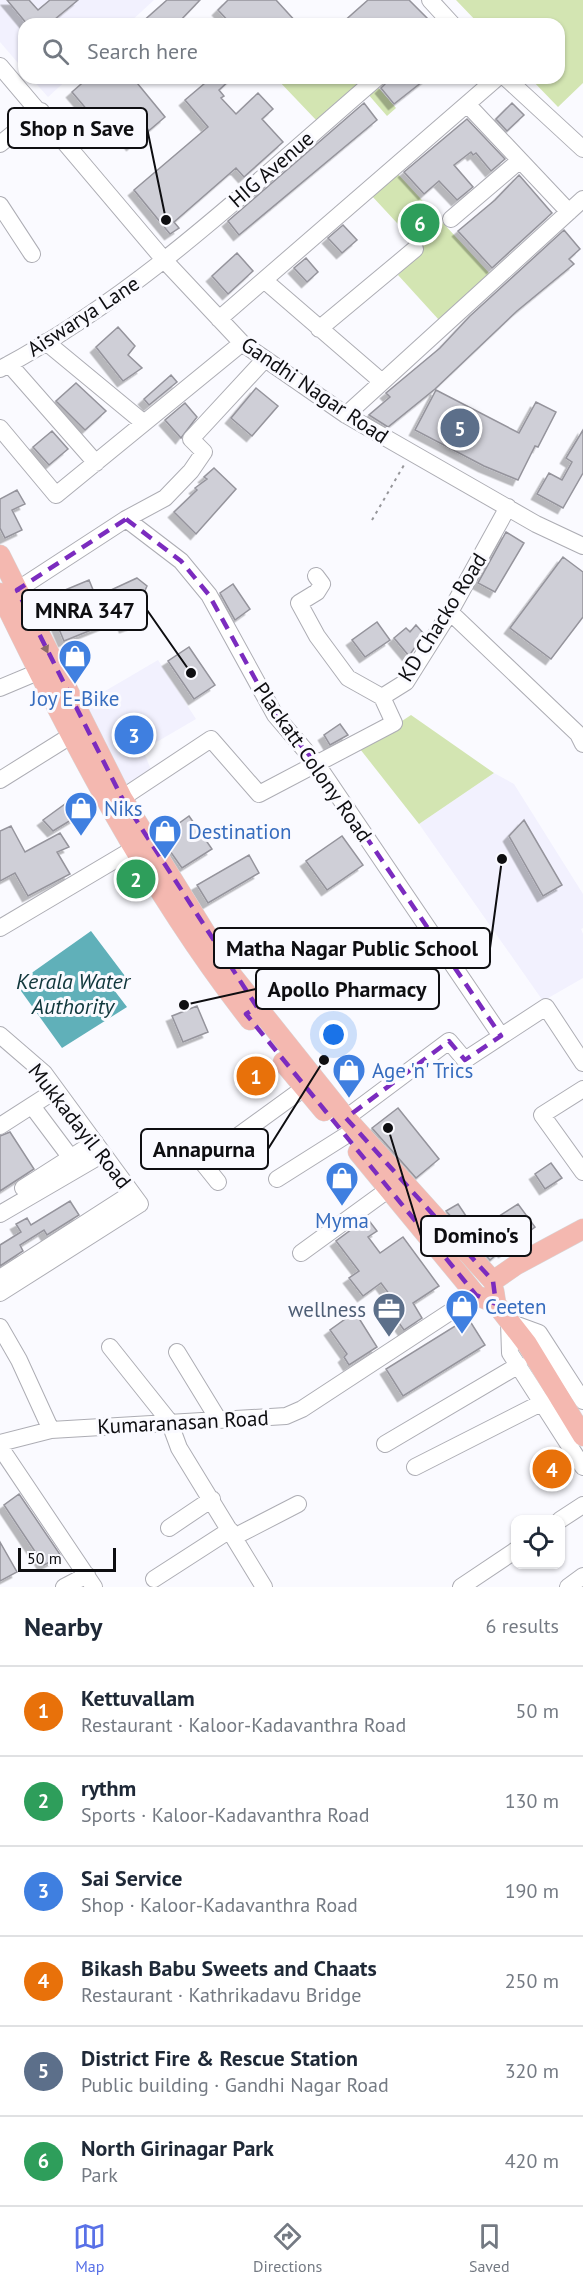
<!DOCTYPE html>
<html lang="en">
<head>
<meta charset="utf-8">
<style>
  :root { --surface:#fff; --page:#f6f6f7; --text:#1f2937; --muted:#747a83; --line:#e0e1e3; --accent:#5971e7 }
  body { margin:0; font-family:"PT Sans",sans-serif; background:var(--page); color:var(--text) }
  .controls { position:absolute; right:18px; bottom:18px; display:grid; overflow:hidden; border-radius:12px; box-shadow:0 2px 4px #0004 }
  .controls button { width:54px; height:54px; display:grid; place-items:center; padding:0; border:0; border-bottom:2px solid var(--line); background:var(--surface); color:var(--text); font:30px sans-serif }
  .scale { position:absolute; left:18px; bottom:15px; width:98px; box-sizing:border-box; padding-left:6px; border:3px solid #0e0e11; border-top:0; font-size:16px; line-height:21px; white-space:nowrap; color:#0e0e11; -webkit-text-stroke:4px #fafaff; paint-order:stroke }
  .you { position:absolute; left:334px; top:1035px; width:21px; height:21px; margin:-15px; border:4px solid #fff; border-radius:50%; background:#1a73e8; box-shadow:0 0 0 9px #1a73e833 }
  .badge { display:grid; place-items:center; width:39px; height:39px; border-radius:50%; background:var(--accent); color:#fff; font-size:20px; font-weight:700 }
  .pin { position:absolute; translate:-50% -50%; border:3px solid #fff; box-shadow:0 2px 6px #0006 }
  .list { margin:0; padding:0; list-style:none }
  h2 { display:flex; justify-content:space-between; align-items:center; height:78px; margin:0; padding:0 24px; font-size:26px }
  h2 small { font-size:20px; font-weight:400; color:var(--muted) }
  .list li { display:grid; grid-template-columns:39px 1fr auto; gap:18px; align-items:center; box-sizing:border-box; height:90px; padding:0 24px; border-top:2px solid var(--line) }
  .list b { display:block; font-size:22px; white-space:nowrap }
  .list p { margin:0; font-size:20px; white-space:nowrap; color:var(--muted) }
  .list em { font-size:20px; font-style:normal; color:var(--muted) }
  .icon { flex:none; width:33px; height:33px; fill:none; stroke:currentColor; stroke-width:2; stroke-linecap:round; stroke-linejoin:round }
  .map { position:relative; flex:none; width:583px; height:1587px; overflow:hidden }
  .search { position:absolute; background:var(--surface); box-shadow:0 2px 4px #0004; left:18px; right:18px; top:18px; height:66px; display:flex; align-items:center; gap:15px; box-sizing:border-box; padding:0 21px; border-radius:18px; color:var(--muted); font-size:22px }
  .sheet { height:618px; background:var(--surface) }
  nav { display:flex; justify-content:space-around; align-items:center; box-sizing:border-box; height:84px; border-top:2px solid var(--line); background:var(--surface); font-size:16px; color:var(--muted) }
  nav a { display:grid; justify-items:center; gap:3px }
  nav .on { color:var(--accent) }
  .map>svg:first-child { display:block }
  .built { fill:#f2f1fe }
  .green { fill:#d3e5b2 }
  .water { fill:#60b0b9 }
  .building { fill:#cfcfd7; stroke:#95949c; stroke-width:1.5; filter:url(#shadow) }
  .lines { fill:none; stroke-linecap:round; stroke-linejoin:round }
  .minor-casing { stroke:#adadb4; stroke-width:18 }
  .major-casing { stroke:#d8d8d9; stroke-width:21 }
  .path { stroke:#96969a; stroke-width:2; stroke-dasharray:3 4.5; stroke-linecap:butt }
  .minor { stroke:#fff; stroke-width:16 }
  .major { stroke:#f4b8b0; stroke-width:20 }
  .oneway { fill:#8c6c68 }
  .marked { fill:none; stroke:#7b2cbf; stroke-width:4.5; stroke-dasharray:12 8; stroke-linejoin:round }
  .labels { text-anchor:middle; dominant-baseline:central; stroke-width:6; stroke-linejoin:round; paint-order:stroke }
  .street-label { font-size:21px; fill:#0e0e11; stroke:#fafaff }
  .shop-label { font-size:21px; fill:#366cbe; stroke:#fafaff; text-anchor:start }
  .service-label { font-size:21px; fill:#4e5e75; stroke:#fafaff; text-anchor:end }
  .water-label { font-size:22px; font-style:italic; fill:#10373c; stroke:#fafaff }
  .leader { fill:none; stroke:#0e0e11; stroke-width:2 }
  .callout-dot { fill:#0e0e11; stroke:#fafaff; stroke-width:2 }
  .callout { fill:#fafaff; stroke:#0e0e11; stroke-width:2 }
  .callout-label { font-size:22px; text-anchor:middle; font-weight:bold; fill:#0e0e11 }
</style>
</head>
<body>
<div class="map">
<svg width="583" height="1587" viewBox="0 0 583 1587">
  <defs>
    <filter id="shadow"><feDropShadow dx="-5.5" dy="5.5" stdDeviation="0" flood-color="#0004"/></filter>
  </defs>
  <rect width="100%" height="100%" fill="#fafaff"/>
  <path class="built" d="M0,0H154L128,24H24V70L0,42Z
    M31,78H69L48,97Z
    M158,660L196,719L143,750L152,772L127,790L83,704Z
    M494,773L514,784L583,894V928L581,929L583,934V978L543,1001L419,824Z"/>
  <path class="green" d="M456,0H583V83L558,107L530,78H559V24H479Z
    M276,78H367L317,121Z
    M376,85L396,108L387,116L367,93Z
    M396,172L490,274L439,320L398,275L423,251L371,195Z
    M411,715L494,773L419,824L360,749Z"/>
  <path class="water" d="M91,931L128,980L114,990L127,1007L62,1048L16,984Z"/>
  <path class="building" d="M7,0H29L38,10L50,0H78L49,24H27Z
    M167,0H200L177,24H140Z
    M228,0H276L298,24H231L218,10Z
    M368,0H409L427,18L420,24H341Z
    M88,78H133L165,117L132,145L103,111L94,118L72,92Z
    M211,78H232L219,90L224,96L221,98L236,114L258,93L273,109L262,119L283,142L244,177L236,168L174,222L179,228L170,234L134,190L208,127L185,100Z
    M391,78H427L394,104L381,88Z
    M364,103L377,120L239,235L228,221Z
    M512,103L524,115L507,131L496,119Z
    M467,119L505,159L491,171L476,153L473,155L471,152L454,165L473,187L457,200L439,181L424,194L404,172Z
    M519,175L552,213L492,268L458,231L495,200Z
    M343,225L357,240L342,253L328,238Z
    M564,230L580,249L569,259L574,264L517,311L435,389L388,427L369,415L390,397L386,393L440,348L470,316Z
    M237,253L253,271L228,294L212,276Z
    M306,258L318,272L307,282L294,268Z
    M118,327L135,346L128,355L142,368L123,381L96,347Z
    M171,375L177,382L149,405L144,399Z
    M76,383L106,411L85,430L56,401Z
    M256,388L278,406L252,436L231,418Z
    M436,390L519,433L536,402L556,412L538,447L535,446L518,480L484,466L415,430Z
    M185,403L197,417L181,438L165,420Z
    M583,430V473L563,508L537,494L549,473L562,480L572,462L566,458Z
    M52,431L68,449L49,465L33,447Z
    M214,468L236,489L196,534L174,512L197,490L195,488L207,479L204,477Z
    M17,490L25,504L12,510L22,530L5,538L0,528V499Z
    M506,532L524,543L495,592L478,583Z
    M563,557L583,572V617L551,659L510,628Z
    M137,578L147,586L143,595L147,598L143,621L125,627L121,618L64,641L46,598L89,580L96,597Z
    M233,584L250,609L235,620L220,593Z
    M377,622L390,640L365,657L352,640Z
    M416,625L424,634L409,656L394,638L406,628L410,632Z
    M189,647L215,685L194,699L168,661Z
    M340,724L348,735L330,745L324,735Z
    M65,804L76,817L53,831L43,820Z
    M189,816L212,849L182,868L160,837Z
    M524,820L562,885L543,896L509,836Z
    M11,826L25,852L60,833L69,847L57,852L70,874L28,896L15,873L0,881V831Z
    M342,836L363,865L327,890L306,861Z
    M249,855L259,873L208,903L197,885Z
    M364,956L376,971L352,993L338,979Z
    M197,1006L208,1032L183,1042L172,1016Z
    M398,1108L439,1159L416,1178L372,1128Z
    M10,1132L34,1169L0,1191V1136Z
    M551,1163L562,1178L545,1189L535,1174Z
    M70,1201L79,1215L47,1235L44,1230L20,1245L23,1251L0,1266V1245L21,1232L16,1224L27,1218L31,1225Z
    M458,1204L476,1231L518,1204L535,1227L518,1240L519,1242L504,1252L502,1250L490,1260L446,1211Z
    M367,1218L377,1231L368,1237L380,1253L403,1237L439,1286L413,1303L422,1318L404,1330L394,1316L402,1311L381,1283L363,1296L349,1278L359,1271L336,1241Z
    M355,1312L377,1347L349,1365L344,1357L347,1354L330,1330Z
    M468,1318L485,1345L403,1396L386,1369Z
    M19,1494L61,1556L44,1565L4,1505Z
    M0,1542L17,1572L0,1581Z"/>
  <g class="lines">
    <g class="minor-casing">
      <path id="minor" d="M430,0L452,24
        M0,66L165,261L242,343L346,415L536,524L583,546
        M506,78L583,149
        M467,104L569,212
        M0,144L41,111
        M0,205L32,254
        M451,219L519,161
        M264,280L381,381
        M219,319L497,78
        M319,329L415,249
        M46,342L144,423
        M9,364L96,463
        M0,369C141,294 257,181 377,78
        M346,415L583,199
        M0,428L56,495L242,343
        M126,519L181,561L209,595L275,715L316,763L501,1036
        M316,576L322,584L317,592L299,603L317,636L348,678L382,697L406,682L450,612L508,507
        M17,590L126,519L165,498L191,471L204,452L191,439L265,359
        M450,612L578,734L583,744
        M0,688L38,672
        M0,780L72,735
        M122,798L211,739L259,794L394,723L382,697
        M0,928L135,848
        M0,1035L44,1073L140,1204L0,1293
        M583,1089L542,1115L583,1172
        M32,1106L71,1158
        M346,1118L449,1041L465,1060L546,1007L583,1063
        M0,1126L56,1090
        M277,1179L345,1136
        M218,1182L202,1162L304,1088
        M23,1188L95,1142
        M0,1214L103,1154
        M301,1253L389,1189
        M0,1278L132,1193
        M0,1327L19,1360L51,1430
        M110,1347L169,1421L179,1448L264,1587
        M177,1352L218,1419
        M583,1401L539,1333L509,1322L510,1353L583,1467
        M0,1443L51,1430L286,1416L302,1409L476,1295
        M385,1444L519,1365
        M0,1447L94,1587
        M415,1467L543,1402
        M560,1520L583,1505
        M169,1528L212,1499
        M234,1537L298,1504
        M154,1579L230,1530
        M64,1587L87,1575
        M461,1587L516,1550
        M568,1587L583,1576"/>
    </g>
    <g class="major-casing">
      <path id="major" d="M0,555L122,798L231,974L346,1118L493,1281
        M0,593C71,740 149,891 250,1020
        M283,1062L324,1111
        M358,1152L476,1295L496,1304
        M493,1281L516,1265L583,1229
        M494,1291L496,1304L527,1344L583,1436"/>
    </g>
    <path class="path" d="M372,520L404,465"/>
    <use href="#minor" class="minor"/>
    <use href="#major" class="major"/>
  </g>
  <defs><path id="oneway-solid" d="M-6-.8H1V-3.2L6.5 0L1 3.2V.8H-6Z" transform="scale(1.5)"/></defs>
  <use class="oneway" href="#oneway-solid" transform="translate(44 645) rotate(64)"/>
  <path class="marked" d="M126,519L181,561L209,595L275,715L316,763L501,1036L465,1060L449,1041L346,1118L493,1281L496,1304L476,1295L246,1014L257,1007L122,798L17,590Z"/>
  <defs>
    <g id="shop-pin" transform="scale(1.725)"><path d="M0 17L-7.5 6A9.5 9.5 0 1 1 7.5 6Z" fill="#3f7fe0" stroke="#fafaff"/><path d="M-5-2.5h2.3a2.7 3.5 0 0 1 5.4 0H5L5.5 6h-11ZM-1.5-2.5h3a1.5 2.3 0 0 0-3 0Z" fill="#fff"/></g>
    <g id="office-pin" transform="scale(1.725)"><path d="M0 17L-7.5 6A9.5 9.5 0 1 1 7.5 6Z" fill="#5c6f8a" stroke="#fafaff"/><path d="M-6-3h4V-5.5h4V-3h4V5H-6ZM-1-4.5V-3h2v-1.5ZM-6 0V1H6V0Z" fill="#fff"/></g>
  </defs>
  <g fill-rule="evenodd">
    <use href="#shop-pin" x="75" y="656"/>
    <use href="#shop-pin" x="81" y="808"/>
    <use href="#shop-pin" x="165" y="831"/>
    <use href="#shop-pin" x="349" y="1070"/>
    <use href="#shop-pin" x="342" y="1178"/>
    <use href="#shop-pin" x="462" y="1306"/>
    <use href="#office-pin" x="389" y="1309"/>
  </g>
  <g class="labels">
    <g class="street-label">
      <text transform="translate(271 169) rotate(-41)">HIG Avenue</text>
      <text transform="translate(83 316) rotate(-33)">Aiswarya Lane</text>
      <text transform="translate(315 390) rotate(34)">Gandhi Nagar Road</text>
      <text transform="translate(442 617) rotate(-58)">KD Chacko Road</text>
      <text transform="translate(313 762) rotate(55)">Plackatt Colony Road</text>
      <text transform="translate(80 1126) rotate(52)">Mukkadayil Road</text>
      <text transform="translate(183 1422) rotate(-3)">Kumaranasan Road</text>
    </g>
    <g class="shop-label">
      <text x="75" y="698" text-anchor="middle">Joy E-Bike</text>
      <text x="104" y="808">Niks</text>
      <text x="188" y="831">Destination</text>
      <text x="372" y="1070">Age 'n' Trics</text>
      <text x="342" y="1220" text-anchor="middle">Myma</text>
      <text x="485" y="1306">Ceeten</text>
    </g>
    <g class="service-label">
      <text x="366" y="1309">wellness</text>
    </g>
    <g class="water-label">
      <text x="73" y="981">Kerala Water<tspan x="73" dy="25">Authority</tspan></text>
    </g>
  </g>
  <path class="leader" d="M166 220L147 128M191 673L147 610M502 859L490 948M184 1005L256 989M324 1060L268 1149M388 1128L421 1236"/>
  <g class="callout-dot">
    <circle cx="166" cy="220" r="6"/>
    <circle cx="191" cy="673" r="6"/>
    <circle cx="502" cy="859" r="6"/>
    <circle cx="184" cy="1005" r="6"/>
    <circle cx="324" cy="1060" r="6"/>
    <circle cx="388" cy="1128" r="6"/>
  </g>
  <g class="callout">
    <rect x="8" y="108" width="139" height="40" rx="6"/>
    <rect x="22" y="590" width="125" height="40" rx="6"/>
    <rect x="214" y="928" width="276" height="40" rx="6"/>
    <rect x="256" y="969" width="183" height="40" rx="6"/>
    <rect x="141" y="1129" width="127" height="40" rx="6"/>
    <rect x="421" y="1216" width="110" height="40" rx="6"/>
  </g>
  <g class="callout-label">
    <text x="77" y="136">Shop n Save</text>
    <text x="85" y="618">MNRA 347</text>
    <text x="352" y="956">Matha Nagar Public School</text>
    <text x="347" y="997">Apollo Pharmacy</text>
    <text x="204" y="1157">Annapurna</text>
    <text x="476" y="1243">Domino's</text>
  </g>
</svg>
<div class="controls">
<button><svg class="icon" aria-label="locate" viewBox="0 0 24 24"><circle cx="12" cy="12" r="6"/><path d="M12 2v4M12 18v4M2 12h4M18 12h4"/></svg></button>
</div>
<div class="scale">50 m</div>
<div class="you"></div>
<div class="pin badge" style="left:256px;top:1076px;background:#e8710a">1</div>
<div class="pin badge" style="left:136px;top:879px;background:#2e9e5b">2</div>
<div class="pin badge" style="left:134px;top:735px;background:#3f7fe0">3</div>
<div class="pin badge" style="left:552px;top:1469px;background:#e8710a">4</div>
<div class="pin badge" style="left:460px;top:428px;background:#5c6f8a">5</div>
<div class="pin badge" style="left:420px;top:223px;background:#2e9e5b">6</div>
<div class="search"><svg class="icon" aria-label="search" viewBox="0 0 24 24"><circle cx="10" cy="10" r="6"/><path d="M15 15l6 6"/></svg>Search here</div>
</div>
<section class="sheet">
<h2>Nearby<small>6 results</small></h2>
<ul class="list">
<li><span class="badge" style="background:#e8710a">1</span><div><b>Kettuvallam</b><p>Restaurant · Kaloor-Kadavanthra Road</p></div><em>50 m</em></li>
<li><span class="badge" style="background:#2e9e5b">2</span><div><b>rythm</b><p>Sports · Kaloor-Kadavanthra Road</p></div><em>130 m</em></li>
<li><span class="badge" style="background:#3f7fe0">3</span><div><b>Sai Service</b><p>Shop · Kaloor-Kadavanthra Road</p></div><em>190 m</em></li>
<li><span class="badge" style="background:#e8710a">4</span><div><b>Bikash Babu Sweets and Chaats</b><p>Restaurant · Kathrikadavu Bridge</p></div><em>250 m</em></li>
<li><span class="badge" style="background:#5c6f8a">5</span><div><b>District Fire &amp; Rescue Station</b><p>Public building · Gandhi Nagar Road</p></div><em>320 m</em></li>
<li><span class="badge" style="background:#2e9e5b">6</span><div><b>North Girinagar Park</b><p>Park</p></div><em>420 m</em></li>
</ul>
</section>
<nav>
<a class="on"><svg class="icon" aria-label="map" viewBox="0 0 24 24"><path d="M3 6l6-2 6 2 6-2v14l-6 2-6-2-6 2zM9 4v14M15 6v14"/></svg>Map</a>
<a><svg class="icon" aria-label="directions" viewBox="0 0 24 24"><path d="M12 3l9 9-9 9-9-9zM9 14v-3h6M13 9l2 2-2 2"/></svg>Directions</a>
<a><svg class="icon" aria-label="saved" viewBox="0 0 24 24"><path d="M7 4h10v16l-5-4-5 4z"/></svg>Saved</a>
</nav>
</body>
</html>
